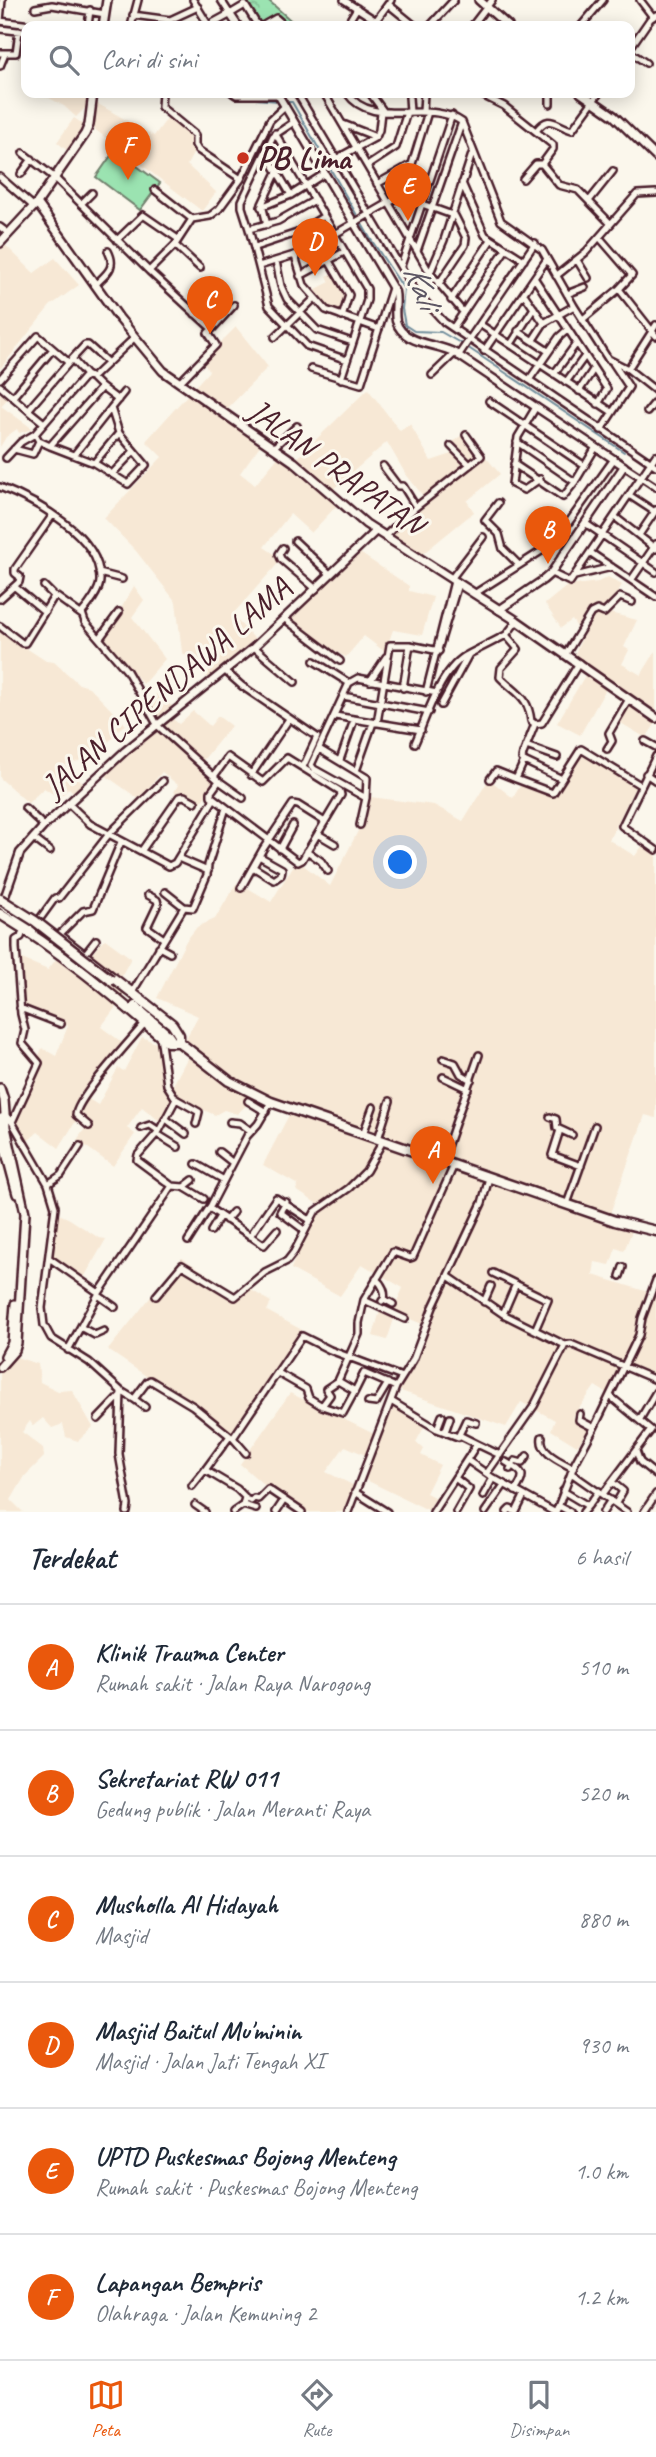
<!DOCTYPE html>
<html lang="id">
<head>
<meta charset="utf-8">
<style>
  :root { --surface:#fff; --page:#f2f2f3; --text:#1f2937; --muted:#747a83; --line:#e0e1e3; --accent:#ea580c }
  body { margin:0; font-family:Caveat,sans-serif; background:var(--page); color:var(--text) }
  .you { position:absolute; left:401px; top:863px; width:24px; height:24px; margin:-18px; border:5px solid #fff; border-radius:50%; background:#1a73e8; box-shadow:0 0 0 10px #1a73e833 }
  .badge { display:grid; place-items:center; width:46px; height:46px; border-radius:50%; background:var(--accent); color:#fff; font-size:23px; font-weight:700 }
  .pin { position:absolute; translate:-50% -58px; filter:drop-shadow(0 2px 4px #0008) }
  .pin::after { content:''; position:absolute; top:37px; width:24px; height:21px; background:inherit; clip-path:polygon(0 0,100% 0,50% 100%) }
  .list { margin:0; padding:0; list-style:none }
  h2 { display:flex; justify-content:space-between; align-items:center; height:91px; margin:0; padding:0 28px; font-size:30px }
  h2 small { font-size:23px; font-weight:400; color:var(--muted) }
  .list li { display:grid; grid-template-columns:46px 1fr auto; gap:21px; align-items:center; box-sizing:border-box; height:126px; padding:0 28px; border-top:2px solid var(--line) }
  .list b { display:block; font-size:26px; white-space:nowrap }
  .list p { margin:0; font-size:23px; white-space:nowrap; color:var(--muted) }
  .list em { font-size:23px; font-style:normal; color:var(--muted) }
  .icon { flex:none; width:38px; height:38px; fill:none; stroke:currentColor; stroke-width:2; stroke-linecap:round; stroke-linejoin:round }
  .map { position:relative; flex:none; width:656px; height:1512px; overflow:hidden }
  .search { position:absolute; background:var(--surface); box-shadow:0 4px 18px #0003; left:21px; right:21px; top:21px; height:77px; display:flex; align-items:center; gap:18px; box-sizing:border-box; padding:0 24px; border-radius:14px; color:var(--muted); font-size:26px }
  .sheet { height:847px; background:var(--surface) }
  nav { display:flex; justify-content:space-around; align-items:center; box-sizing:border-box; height:98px; border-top:2px solid var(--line); background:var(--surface); font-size:19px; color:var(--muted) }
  nav a { display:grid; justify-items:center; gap:4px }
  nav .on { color:var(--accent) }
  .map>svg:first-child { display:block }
  .built { fill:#f7e8d5 }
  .forest { fill:url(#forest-crowns); stroke:#72816e; stroke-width:2 }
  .park { fill:#9be3b1; stroke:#72816e; stroke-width:2 }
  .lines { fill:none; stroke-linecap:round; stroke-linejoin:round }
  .stream { stroke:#6f8d9c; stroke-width:2 }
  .minor-casing { stroke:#4a1f2b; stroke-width:10 }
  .tertiary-casing { stroke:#4a1f2b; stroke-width:11 }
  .secondary-casing { stroke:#4a1f2b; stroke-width:12 }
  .primary-casing { stroke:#4a1f2b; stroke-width:13 }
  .minor { stroke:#fbf7ec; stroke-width:5 }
  .tertiary { stroke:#fbf7ec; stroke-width:6 }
  .secondary { stroke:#fbf7ec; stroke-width:7 }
  .primary { stroke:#fbf7ec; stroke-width:8 }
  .primary-bridge-casing { stroke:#4a1f2b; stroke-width:13; stroke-linecap:butt }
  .primary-bridge { stroke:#fbf7ec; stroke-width:8 }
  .poi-dot { fill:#c8321e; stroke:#fbf7ec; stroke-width:2.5 }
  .labels { text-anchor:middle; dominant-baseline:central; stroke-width:6; stroke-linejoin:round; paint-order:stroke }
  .poi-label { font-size:33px; font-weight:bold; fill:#4a1f2b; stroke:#fbf7ec; text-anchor:start }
  .street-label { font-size:33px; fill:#4a1f2b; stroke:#fbf7ec }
  .water-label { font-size:35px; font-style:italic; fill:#5d5663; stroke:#fbf7ec }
</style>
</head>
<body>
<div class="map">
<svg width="656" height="1512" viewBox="0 0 656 1512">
  <defs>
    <pattern id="forest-crowns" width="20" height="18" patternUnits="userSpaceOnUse" patternTransform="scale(1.75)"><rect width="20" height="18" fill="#9be3b1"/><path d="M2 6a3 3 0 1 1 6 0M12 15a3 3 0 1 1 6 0" fill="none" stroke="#87c298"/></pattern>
  </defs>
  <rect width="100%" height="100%" fill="#fbf7ec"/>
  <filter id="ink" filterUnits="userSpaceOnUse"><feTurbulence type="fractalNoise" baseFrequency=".0143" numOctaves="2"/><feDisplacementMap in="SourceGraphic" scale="14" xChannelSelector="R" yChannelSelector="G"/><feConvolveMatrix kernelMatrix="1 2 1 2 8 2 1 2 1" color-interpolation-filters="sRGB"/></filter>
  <g filter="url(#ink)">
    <path class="built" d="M40,93H90L88,105L76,117L64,106Z
      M93,101L154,136L169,116L194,136L195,150L187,165L216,192L202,211L89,125Z
      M74,118L86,126L70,153L57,142Z
      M0,240L34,273L55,258L79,285L50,306L0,369Z
      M334,272L348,295L341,316L327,309L312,291L330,282L327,276Z
      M236,327L268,367L221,415L261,444L240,473L255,485L280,455L292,463L368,389L400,431L410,424L431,461L449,455L456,448L452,443L465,432L500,474L467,501L474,512L420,556L385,531L423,496L405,473L387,442L332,490L343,499L311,533L290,514L264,547L282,559L232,615L255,639L208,678L182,652L176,602L136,551L104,518L162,457L146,441L209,371L202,361Z
      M0,392L8,398L1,406L33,429L19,433L17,429L6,437L0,447Z
      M354,549L409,586V591L433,597L422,635L393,630L385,652L364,636L346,657L321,644L286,615Z
      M608,577L622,585L606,612L637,620L624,647L629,650L622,664L641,675L656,651V723L646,738L614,719L626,699L607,687L580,735L557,723L590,667L574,656L585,631L579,630L572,620L561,628L545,604L567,586L598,582Z
      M134,586L144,600L132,617L165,659L143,684L104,638Z
      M0,631L46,661L54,662L79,684L89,687L126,725L119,729L116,736L85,759L65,765L85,785L76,795L69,788L59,798L44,788L28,803L0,778Z
      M157,693L175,709L168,715L179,724L193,711L210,726L218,716L231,726L200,764L218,780L197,807L174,792L178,785L162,772L139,799L102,773L157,726L144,707Z
      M579,746L638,781L609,840L635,856L646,841L656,849V1118L645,1115L607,1222L632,1231L624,1251L616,1248L610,1265L595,1262L593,1275L648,1292L656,1272V1377L627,1364L610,1395L595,1386L573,1417L589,1429L577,1446L551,1430L555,1420L521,1402L506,1427L392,1388L408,1360L422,1324L396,1313L387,1340L373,1336L381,1307L393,1311L403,1288L362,1264L340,1296L291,1269L310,1217L319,1205L296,1190L298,1185L263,1165L290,1113L253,1099L237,1114L224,1110L215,1115L176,1098L162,1123L142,1107L127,1128L135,1134L113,1166L77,1140L88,1124L79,1116L59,1148L38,1132L22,1146L12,1130L16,1102L29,1083L42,1048L56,1056L68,1026L50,1016L18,1008L15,956L48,970L62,951L81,966L105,939L131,958L118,982L127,992L101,1027L123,1043L82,1095L98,1105L118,1068L124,1071L142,1037L160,1045L165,1083L171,1089L192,1049L184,1042L198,1016L157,998L186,941L197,927L215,919L236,884L243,885L271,902L297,860L330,886L359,829L370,797L434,805L463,821L489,779L513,798L524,779L549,792Z
      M56,1213L68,1218L99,1238L106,1239L82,1281L48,1256Z
      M182,1258L234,1291L243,1285L271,1302L267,1311L302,1330L231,1434L108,1350Z
      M6,1354L38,1364L40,1382L58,1391L72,1390L93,1427L78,1441L66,1437L63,1424L52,1428L43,1418L33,1426L30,1421L22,1432L43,1448L44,1457L25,1476L11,1500L23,1512H0V1360Z
      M290,1393L376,1435L392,1400L427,1422L416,1442L424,1449L421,1455L440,1465L426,1493L436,1498L428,1510L362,1478L370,1457L345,1446L326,1472L355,1486L345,1512H304L263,1484L240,1464Z"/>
    <path class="forest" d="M241,0H268L297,26H284L278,19L258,26Z"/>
    <path class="park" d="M115,150L160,183L140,210L96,177Z"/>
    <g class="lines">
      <path class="stream" d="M0,26L26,29
        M226,93L232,97L279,101
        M285,102H292L370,238L404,289L402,309L405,325L414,331L441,332L462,344
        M467,347L624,452"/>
      <g class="minor-casing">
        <path id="minor" d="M193,0L209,26
          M221,0L230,14L245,5L258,26
          M344,0L375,20
          M640,0L653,17
          M388,4L415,26
          M35,8L52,5L105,14
          M133,15L170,20L198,7
          M0,21L38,26
          M0,21L2,0
          M88,26L90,10
          M131,26L138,0
          M262,26L276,18L285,26
          M346,26L357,8
          M372,26L391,0
          M430,26L454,0
          M472,26L492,0
          M581,26L603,0
          M0,29L26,32
          M630,48L650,19L656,15
          M630,52L646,63
          M0,53H16L19,31
          M0,66L5,54
          M162,93L161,107L195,135V145L198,150L241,179
          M233,93L236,95H278
          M297,93L413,288L444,322L656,466
          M324,93L430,273L463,312
          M347,93C372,130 429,98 462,122L501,221L542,250L574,306L608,359L628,369L656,391
          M370,93L384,112
          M478,93L504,106L553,145V149L542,164L559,185L578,190L610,223
          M550,93V104
          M409,97L410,112
          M423,112L424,93
          M294,122L273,136L242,201V207L249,229L269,306L307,346L347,360
          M343,124L376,137
          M536,131C550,113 554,125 572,130L599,93
          M275,133L367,289V300L341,379
          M23,153L55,178L149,271L212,329L208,333L216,345L179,383
          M266,153L291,195
          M336,159L376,137L379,130L381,112
          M367,166L396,147L407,112
          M21,174L32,159
          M0,177L33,206
          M523,179L536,164H542
          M462,183L485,235L524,260
          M377,184L412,164L428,112
          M155,190L192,219
          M589,201L613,171
          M81,204L92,193
          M422,204L455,216L466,238L465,245L438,285
          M261,207L291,195L324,174
          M267,225L262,204L277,172
          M0,227L8,233
          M249,229L278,221L315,200
          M600,238L632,275L619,289L656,336
          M117,240L143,215L178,239
          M175,245L200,268
          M255,247L297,233L324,216
          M417,251L462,122
          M295,256L304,285L326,310L379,329
          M577,260L588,278
          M276,261L281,286L287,299L317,330L352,342
          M329,261L349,295L342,317
          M259,266L304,252L430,179
          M401,266L452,115
          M149,271L175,245L192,219L210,216L219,209L241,179L270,120L285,106
          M430,273L444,240L473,151
          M300,276L344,252
          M556,276L586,252L637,194L656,193
          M535,279L607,389L598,404
          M95,285C106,274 117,268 108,251
          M524,294L544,323
          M567,294L585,287
          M451,300L491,240
          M195,314L219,288
          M582,320L619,289
          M481,325L612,412
          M453,328L506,249
          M212,329L234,305
          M518,331L548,351
          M275,337L315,298
          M533,340L544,323L574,306
          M511,344L534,308
          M484,351L547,259
          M458,356L535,243
          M311,369L361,384L392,288
          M628,369L656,325
          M554,374L576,344
          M86,375L72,359L85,345H88L107,362
          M432,375L455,353
          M0,379L38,336L68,362
          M529,380L559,337L567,330
          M566,382L585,356
          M0,386L28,410
          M101,387L118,400
          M579,391L593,370
          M13,397L53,349
          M489,401L585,466
          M536,407L518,437L512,484L524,490L540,479
          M647,412L656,401
          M44,423L28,410L72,359
          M601,430L629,387L613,363
          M39,441L50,446L100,389L101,387L92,378
          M517,442L575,482
          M50,446L94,463L128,484L146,465L119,433L111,408L124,392
          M451,446L470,465
          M273,448L297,426
          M14,449L33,454L39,441L35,434L86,375L92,378L134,338
          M74,455L111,408
          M6,458L21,442L35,434
          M94,463L119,433
          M514,464L563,497L575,482L596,447
          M383,466L398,486H403L416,507
          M624,466L656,487
          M113,473L134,451
          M0,487C35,501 100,535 100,579C101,589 89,605 82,613L85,622L127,671L158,726L219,781L243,798
          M629,495L655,512
          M498,503L485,520L499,534L503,549L518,564
          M615,517L656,549
          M549,521L562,534
          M585,523L656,572
          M639,535L656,510
          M385,536L416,507L481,456L466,435
          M295,541L330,574
          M283,548L279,554L281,559L316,589
          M591,553L656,597
          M99,573L122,579
          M551,573L570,582L656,455
          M575,576L612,567
          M451,579L483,537
          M632,579L656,544
          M44,586L55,597
          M15,587L45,612
          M474,594L554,543L614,459
          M0,599L19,582L20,577L15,573V569L52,516
          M285,619L340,661
          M0,626L22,643H25L53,598L57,597L82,615
          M100,638L119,612
          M254,647L295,682
          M437,653L458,584
          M566,654L591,613L597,610L604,613L620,597L632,602
          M314,661L349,683
          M225,671L242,686L317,737L303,767
          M370,681L386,657
          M403,688L410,645
          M426,692L454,581
          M343,696L429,712
          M441,705L469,654L506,635L517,621
          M335,716L421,730
          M377,723L390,645H410L439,651
          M535,724L542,723L579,663
          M645,741L656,747
          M415,743C427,716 441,667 469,654
          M526,746L557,757
          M319,749L367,778L366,798L360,825
          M607,749L612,741L609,733L629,699
          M656,756L622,826L656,850
          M340,760L354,720
          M524,761L562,779
          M356,771L373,723
          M646,774L656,781
          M251,775L289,719
          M214,776L228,757L263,782L287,758L340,791L341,795L302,860L298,862L211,796V792L219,781
          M490,779L496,771L516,779L524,761L522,759L523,754L535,724L531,721C528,695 516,694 500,677L501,668L518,649L506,635
          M516,779L553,793L581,749L640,785
          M366,798L314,769L311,765L349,683L358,678L437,693
          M68,803L90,824L169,866L175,863L214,799
          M25,808L44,826
          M318,834L335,844
          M33,838L50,851
          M280,849L293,825
          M142,850L179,797L184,796L195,802
          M307,851L321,861L328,871
          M178,858L208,871
          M253,867L274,880L281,875L282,869L259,856
          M241,888L263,849L293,804L298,805L325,822
          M165,892L184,907L193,908L207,875L208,865L226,808
          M148,895L157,900L158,904L147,927L164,939
          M39,920L55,898H59L109,834L163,781
          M59,935L83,911L93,909L121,842
          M159,947L170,953
          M85,954L96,940
          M133,991L184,907
          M20,1008L61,1024
          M160,1036L167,1085L176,1099L199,1112L196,1124
          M443,1059L455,1063L461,1074L471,1080
          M443,1077L468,1089
          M176,1099L159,1131L138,1155L137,1160L172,1186L184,1187L193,1180
          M248,1101L266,1112
          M1,1117L6,1116L12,1122L48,1184L55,1207L42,1308L44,1325L51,1338L89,1362L121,1391L119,1454L128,1505L127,1512
          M550,1117L556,1119L557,1128L572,1135
          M166,1119L186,1134
          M12,1122L39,1063L22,1043L25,1030L21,1014L16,948V940L21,937L24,929
          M230,1122L240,1123L251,1131
          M89,1126L76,1115C76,1099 132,1039 145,1023
          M141,1128L150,1125L159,1131
          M560,1130L552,1155L581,1166
          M157,1134L178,1147
          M363,1134L373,1107
          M378,1139L390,1101
          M219,1152L233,1163
          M442,1161L479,1055
          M196,1164L224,1180
          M48,1184L61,1175L80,1146
          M184,1187L204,1199
          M286,1202L280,1212L304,1230
          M567,1204L595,1126
          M209,1208L264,1245L277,1230
          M226,1220L233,1212
          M211,1231L220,1216
          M250,1236L276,1198L310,1220
          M188,1241L211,1205L247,1136L258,1124L271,1102
          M49,1258L99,1293
          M493,1273L548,1300L535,1330
          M448,1276L503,1314L565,1345L571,1344L578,1347L656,1380
          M620,1276L623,1267
          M376,1279C382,1284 386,1292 384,1299
          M98,1295L115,1307
          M156,1296L182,1265L235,1297L265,1272L287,1261L294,1252L315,1212L349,1188L366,1171L383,1141
          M364,1300L405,1319
          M382,1301L384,1299L393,1304
          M484,1302L491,1286
          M503,1314L516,1284
          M82,1328L95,1335L104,1331
          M68,1350L99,1293L172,1186
          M278,1373L306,1389L309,1398L322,1406L343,1413L355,1391L338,1381
          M121,1391L134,1399L147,1382L150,1380L193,1406L230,1436L205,1470L237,1489L245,1497L243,1505L233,1512
          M355,1391L364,1373L396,1387
          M134,1399L145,1407
          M391,1401L437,1429L458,1437L466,1420L476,1423
          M368,1402L376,1403L388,1383
          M322,1406L330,1395L326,1389L338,1381L359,1334V1323L364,1300L393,1252L410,1258L413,1257L454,1165
          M580,1414L579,1420L594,1428
          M98,1419L121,1395
          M640,1419L656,1392
          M437,1429L442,1416
          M445,1432L450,1418
          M459,1435L477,1444
          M230,1436L233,1438L235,1435L302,1336L330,1350L402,1377
          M542,1437C539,1453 560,1461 573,1468
          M233,1438L246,1453
          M636,1451L640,1462L656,1475
          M467,1460L493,1478L483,1496
          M506,1462C522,1472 528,1473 515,1491
          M510,1469L515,1461L522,1463L527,1456
          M487,1473L534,1406L565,1345
          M571,1473L627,1512
          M455,1478L477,1444L500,1455
          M493,1478L554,1512
          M612,1482L623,1491L616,1503
          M192,1486L205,1470
          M563,1491L588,1506L583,1512
          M355,1492L387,1512
          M603,1494L651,1430L610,1396
          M245,1499L251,1501L254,1498L258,1499L268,1489L302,1512
          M195,1505L205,1512
          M243,1505L256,1509
          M559,1506L570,1512
          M588,1506L599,1491
          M276,1512L284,1500
          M348,1512L396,1387L413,1360L433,1307L482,1203L489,1178
          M433,1512L455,1478L469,1489L456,1512
          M485,1512L504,1485
          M507,1512L510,1509L516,1512L524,1496
          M556,1512L575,1463L594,1428L639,1335L642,1318L656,1280
          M603,1512L611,1500
          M644,1512L656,1494"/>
      </g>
      <g class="tertiary-casing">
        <path id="tertiary" d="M208,26L230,14L238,26
          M277,93L395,292C397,301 394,312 396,321C403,345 437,343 455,353L624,466L551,573L543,580L499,610
          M4,899L20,853L44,826L125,751L254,647L376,531"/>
      </g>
      <g class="secondary-casing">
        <path id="secondary" d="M479,0L508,26
          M103,26L107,0
          M581,93L614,116L656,157
          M37,203L119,318L163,371L294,462L366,524L517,621L656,718
          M0,243L37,203L85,134L89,125L93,93
          M0,1088L4,1100L6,1127L25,1213L17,1343L15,1350L0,1367
          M1,1121L2,1138L17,1194
          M5,1356L12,1343L15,1304"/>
      </g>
      <g class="primary-casing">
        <path id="primary" d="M0,903L28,923L33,934
          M0,914C61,951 113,995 167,1042H179
          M62,938L172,1024L179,1035V1042L229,1081L271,1102L615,1221L656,1231
          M135,1006L168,1035L173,1042"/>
      </g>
      <use href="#minor" class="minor"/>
      <use href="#tertiary" class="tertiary"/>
      <use href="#secondary" class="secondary"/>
      <use href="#primary" class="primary"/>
      <g class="primary-bridge-casing">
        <path id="primary-bridge" d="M0,899L35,921L111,980"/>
      </g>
      <use href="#primary-bridge" class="primary-bridge"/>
    </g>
  </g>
  <circle class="poi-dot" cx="243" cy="158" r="7"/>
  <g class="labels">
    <g class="poi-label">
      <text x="257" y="158">PB Lima</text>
    </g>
    <g class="street-label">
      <text transform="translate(336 467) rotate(36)">JALAN PRAPATAN</text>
      <text transform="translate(166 687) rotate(-41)">JALAN CIPENDAWA LAMA</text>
    </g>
    <g class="water-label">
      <text transform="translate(422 286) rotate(69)">Kali</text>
    </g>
  </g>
</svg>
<div class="you"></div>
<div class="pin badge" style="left:433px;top:1184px">A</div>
<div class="pin badge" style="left:548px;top:564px">B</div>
<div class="pin badge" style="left:210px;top:334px">C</div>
<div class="pin badge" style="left:315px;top:276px">D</div>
<div class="pin badge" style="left:408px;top:221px">E</div>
<div class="pin badge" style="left:128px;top:180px">F</div>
<div class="search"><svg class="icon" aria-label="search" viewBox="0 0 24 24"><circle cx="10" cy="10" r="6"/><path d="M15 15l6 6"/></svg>Cari di sini</div>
</div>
<section class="sheet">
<h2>Terdekat<small>6 hasil</small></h2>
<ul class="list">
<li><span class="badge">A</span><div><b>Klinik Trauma Center</b><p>Rumah sakit · Jalan Raya Narogong</p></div><em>510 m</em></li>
<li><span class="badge">B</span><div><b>Sekretariat RW 011</b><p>Gedung publik · Jalan Meranti Raya</p></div><em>520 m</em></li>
<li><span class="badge">C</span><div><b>Musholla Al Hidayah</b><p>Masjid</p></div><em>880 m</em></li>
<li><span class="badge">D</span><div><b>Masjid Baitul Mu'minin</b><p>Masjid · Jalan Jati Tengah XI</p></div><em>930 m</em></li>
<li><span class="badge">E</span><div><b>UPTD Puskesmas Bojong Menteng</b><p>Rumah sakit · Puskesmas Bojong Menteng</p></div><em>1.0 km</em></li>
<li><span class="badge">F</span><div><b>Lapangan Bempris</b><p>Olahraga · Jalan Kemuning 2</p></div><em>1.2 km</em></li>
</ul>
</section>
<nav>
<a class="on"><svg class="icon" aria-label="map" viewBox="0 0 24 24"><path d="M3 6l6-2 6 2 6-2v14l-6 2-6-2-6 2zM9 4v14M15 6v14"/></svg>Peta</a>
<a><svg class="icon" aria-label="directions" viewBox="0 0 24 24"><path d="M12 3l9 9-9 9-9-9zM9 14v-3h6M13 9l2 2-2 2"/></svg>Rute</a>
<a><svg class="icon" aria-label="saved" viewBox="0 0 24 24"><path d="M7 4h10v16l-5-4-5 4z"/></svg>Disimpan</a>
</nav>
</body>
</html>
